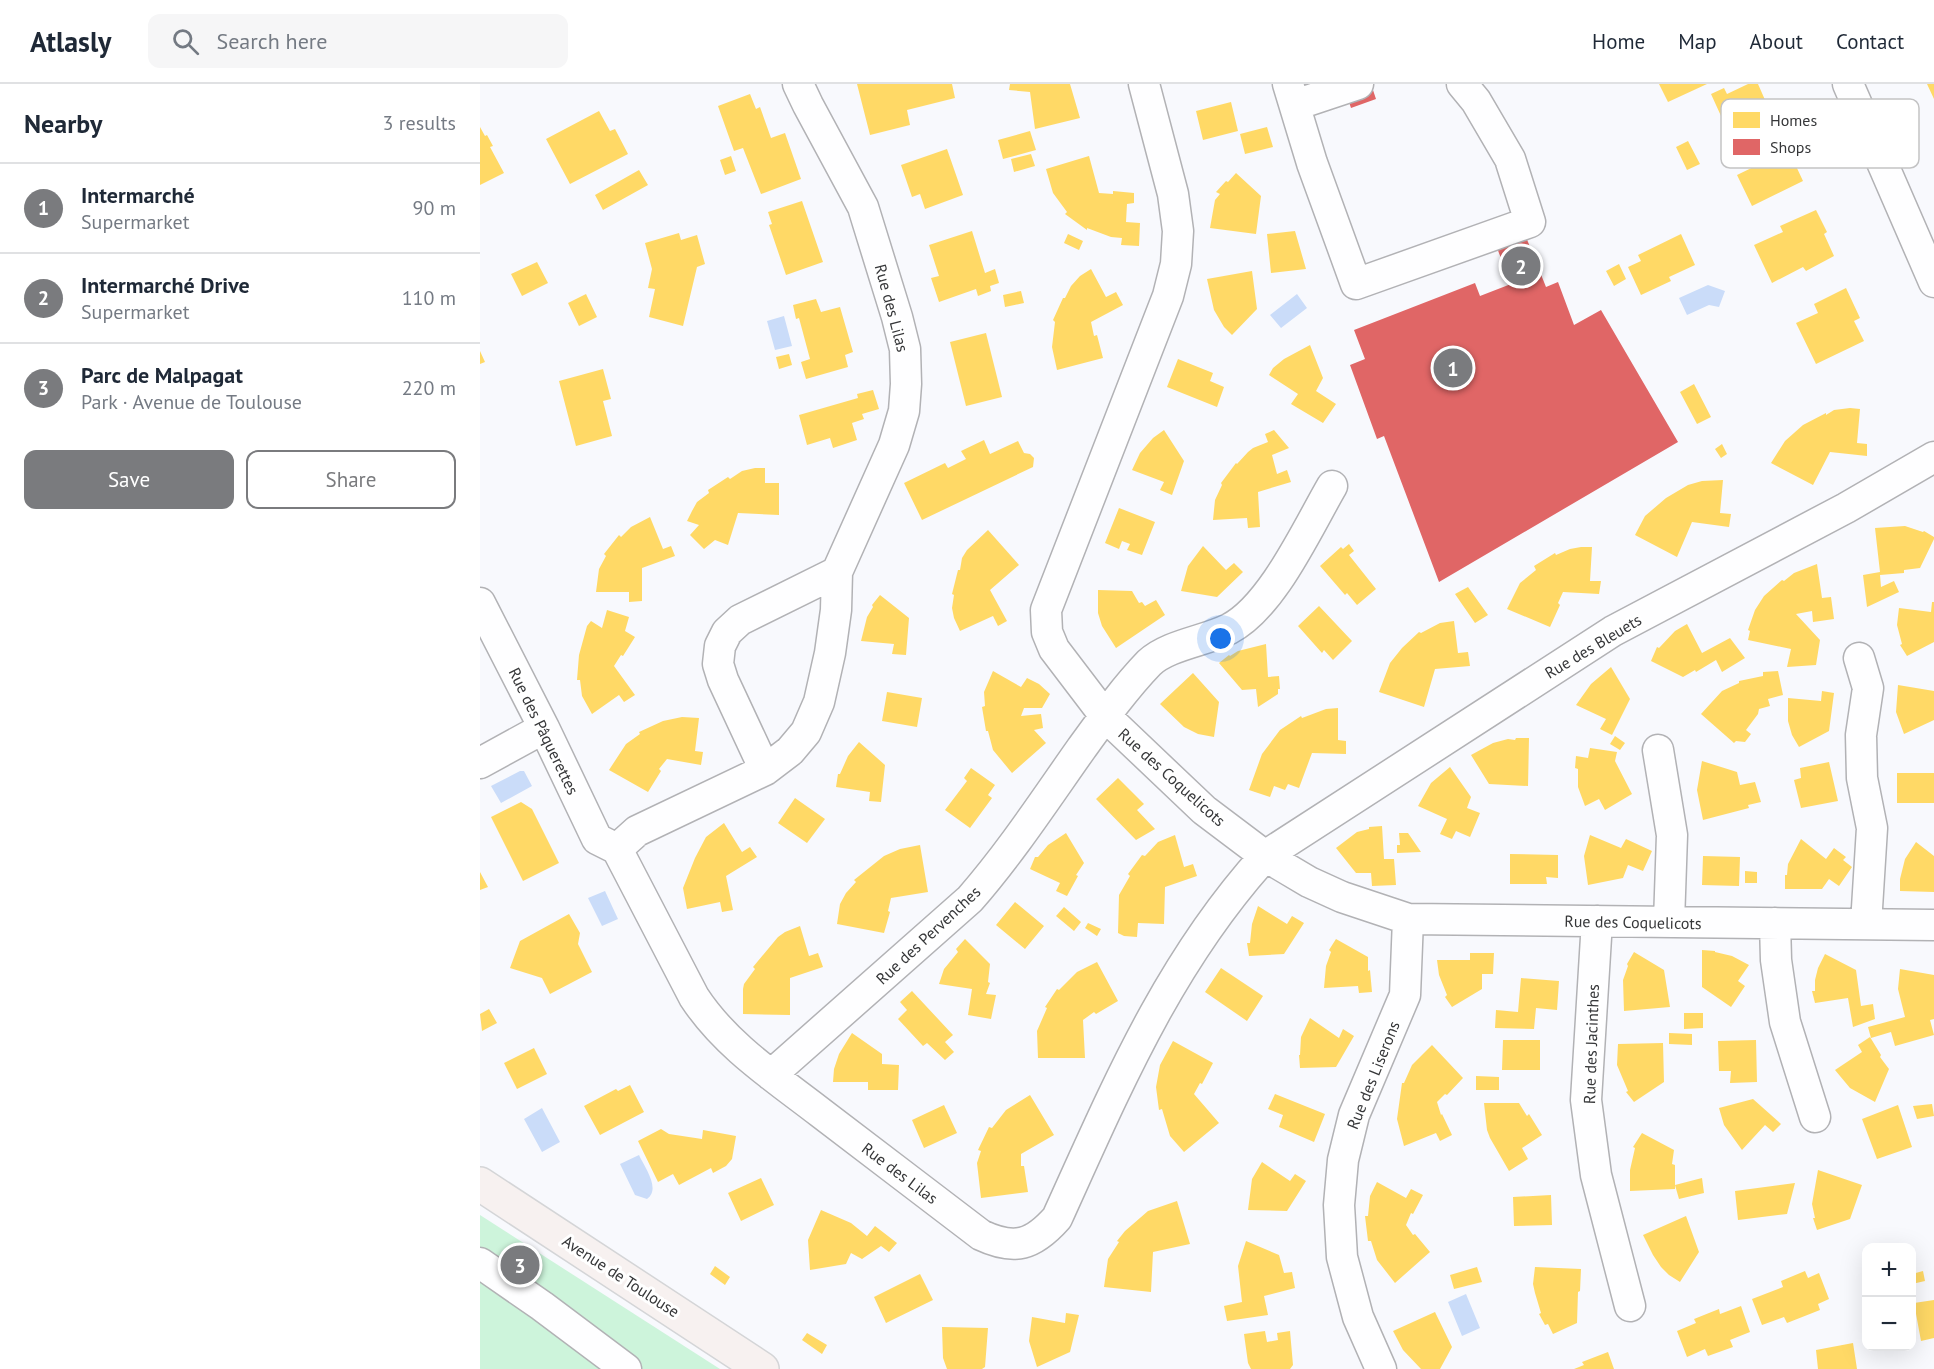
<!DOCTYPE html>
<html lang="en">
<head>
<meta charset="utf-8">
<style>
  :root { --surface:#fff; --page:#f6f6f7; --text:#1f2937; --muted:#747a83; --line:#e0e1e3; --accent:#7a7b7e }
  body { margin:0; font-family:"PT Sans",sans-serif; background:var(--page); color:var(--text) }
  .controls { position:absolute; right:18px; bottom:18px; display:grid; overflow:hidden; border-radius:12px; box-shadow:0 6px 24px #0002 }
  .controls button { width:54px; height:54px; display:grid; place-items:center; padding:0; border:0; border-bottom:2px solid var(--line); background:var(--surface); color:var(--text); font:30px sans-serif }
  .you { position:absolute; left:741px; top:555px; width:21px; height:21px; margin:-15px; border:4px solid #fff; border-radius:50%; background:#1a73e8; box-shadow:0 0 0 9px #1a73e833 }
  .badge { display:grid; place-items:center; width:39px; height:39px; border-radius:50%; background:var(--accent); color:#fff; font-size:20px; font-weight:700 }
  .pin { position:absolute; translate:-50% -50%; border:3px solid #fff; box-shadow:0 2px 6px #0006 }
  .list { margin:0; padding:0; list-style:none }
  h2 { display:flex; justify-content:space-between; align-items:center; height:78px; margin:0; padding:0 24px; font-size:26px }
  h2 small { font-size:20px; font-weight:400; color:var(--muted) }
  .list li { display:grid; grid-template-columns:39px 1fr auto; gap:18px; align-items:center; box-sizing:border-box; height:90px; padding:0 24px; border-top:2px solid var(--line) }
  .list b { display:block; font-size:22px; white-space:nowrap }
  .list p { margin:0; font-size:20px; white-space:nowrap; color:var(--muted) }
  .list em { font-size:20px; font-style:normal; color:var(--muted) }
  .actions { display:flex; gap:12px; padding:18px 24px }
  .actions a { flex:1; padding:14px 0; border:2px solid var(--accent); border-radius:12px; text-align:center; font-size:21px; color:var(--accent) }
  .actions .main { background:var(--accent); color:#fff }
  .icon { flex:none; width:33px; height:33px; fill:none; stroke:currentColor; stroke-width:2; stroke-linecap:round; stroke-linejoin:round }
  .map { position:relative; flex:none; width:1454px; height:1285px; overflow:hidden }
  header { display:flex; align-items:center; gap:36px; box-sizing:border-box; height:84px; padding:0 30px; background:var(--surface); border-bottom:2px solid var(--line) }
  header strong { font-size:28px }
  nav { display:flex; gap:33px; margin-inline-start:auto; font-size:21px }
  .search { width:420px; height:54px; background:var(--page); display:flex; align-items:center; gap:15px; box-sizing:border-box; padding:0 21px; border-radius:12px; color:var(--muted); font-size:22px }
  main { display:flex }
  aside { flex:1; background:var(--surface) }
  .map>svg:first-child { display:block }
  .green { fill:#cdf4db }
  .water { fill:#cadcf9 }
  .homes { fill:#ffd966 }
  .shops { fill:#e06666 }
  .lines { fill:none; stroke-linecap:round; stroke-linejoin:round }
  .minor-casing { stroke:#b2b2b5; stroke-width:33 }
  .major-casing { stroke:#d4d5d7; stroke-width:36 }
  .minor { stroke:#fefeff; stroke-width:30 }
  .major { stroke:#f7f1f0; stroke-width:33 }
  .labels { text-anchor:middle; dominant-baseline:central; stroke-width:6; stroke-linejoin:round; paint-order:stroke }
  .street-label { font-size:16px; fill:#363739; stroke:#fff }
  .key { fill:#fff; stroke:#c3c3c4; stroke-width:1.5 }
  .key-label { font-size:16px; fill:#363739 }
</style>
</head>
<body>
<header>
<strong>Atlasly</strong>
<div class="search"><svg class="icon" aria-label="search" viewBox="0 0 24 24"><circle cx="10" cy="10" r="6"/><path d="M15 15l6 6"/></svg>Search here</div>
<nav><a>Home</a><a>Map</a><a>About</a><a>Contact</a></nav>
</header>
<main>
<aside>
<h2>Nearby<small>3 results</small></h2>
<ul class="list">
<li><span class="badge">1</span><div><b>Intermarché</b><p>Supermarket</p></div><em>90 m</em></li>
<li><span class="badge">2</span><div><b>Intermarché Drive</b><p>Supermarket</p></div><em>110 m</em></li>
<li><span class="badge">3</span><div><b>Parc de Malpagat</b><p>Park · Avenue de Toulouse</p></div><em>220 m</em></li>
</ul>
<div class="actions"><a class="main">Save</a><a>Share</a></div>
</aside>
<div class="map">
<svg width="1454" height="1285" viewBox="0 0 1454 1285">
  <rect width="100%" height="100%" fill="#f8f9fd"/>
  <path class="green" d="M0,1131L240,1285H0Z"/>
  <path class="water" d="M1228,201L1245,207L1239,223L1229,221L1207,231L1199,214Z
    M817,210L827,224L801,244L790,231Z
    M304,232L312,262L295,266L287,237Z
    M40,687H44L52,702L21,719L11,702Z
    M125,807L138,835L122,842L108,814Z
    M62,1024L80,1058L62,1068L44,1035Z
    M159,1071C165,1084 181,1105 167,1115L155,1111L140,1080Z
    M986,1210L1000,1244L982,1252L968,1218Z"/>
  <path class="homes" d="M377,0H472L475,14L427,26L430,41L390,51Z
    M530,0H590L600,34L555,45L550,8L529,6Z
    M1179,0H1227L1188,18Z
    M1268,0H1278L1289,25L1262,39L1266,47L1251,54L1231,10L1244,4L1247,10Z
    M1447,0H1454V15Z
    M270,10L276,25L280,23L291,54L305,49L321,95L281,110L263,64L254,67L238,22Z
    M751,18L758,47L723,56L716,27Z
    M119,27L130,47L135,45L148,70L90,100L66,55Z
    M0,43L5,52L7,51L13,62L10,63L24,89L0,101Z
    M787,43L793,63L765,70L760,50Z
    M550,47L556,66L523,75L518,56Z
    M1301,50L1323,97L1272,122L1257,91L1292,74L1284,58Z
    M1208,57L1220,80L1207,86L1196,63Z
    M467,65L483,111L445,125L440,110L432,113L421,81Z
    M551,70L555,82L534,88L531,75Z
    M251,72L256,87L245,91L240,76Z
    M609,72L619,109L633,110V107L654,109V119L647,120L646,138L660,139L659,162L641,161L642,154L631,153L607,144V146L585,130L587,128L573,109L566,85Z
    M159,86L168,101L123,126L115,111Z
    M756,89L781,112L776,150L730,144L735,116L740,110L736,108L746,97L748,98Z
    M322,117L343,178L306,191L289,141L292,140L288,128Z
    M1336,126L1347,148L1344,150L1354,172L1326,187L1323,183L1292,199L1274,161L1303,148L1300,142Z
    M492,147L505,189L515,185L519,199L510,202L511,207L498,212L496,205L459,218L451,194L459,192L449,161Z
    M815,147L826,185L791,189L787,150Z
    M199,149L201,156L217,151L225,180L217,183L203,242L169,233L175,205L168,204L172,185L165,159Z
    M588,150L603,157L599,166L584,159Z
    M1201,150L1215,181L1189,193L1191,197L1161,211L1148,183L1161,177L1158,171Z
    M57,178L68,199L42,212L31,190Z
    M1139,180L1146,195L1134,202L1126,187Z
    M611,185L626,213L636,208L643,221L611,238L614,252L617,251L623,274L577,286L572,263L575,238L573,236L583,214H585L591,202L600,192Z
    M772,187L777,225L752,251L744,243L734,226L727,195Z
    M1366,204L1380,234L1374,237L1384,257L1336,280L1316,239L1338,229L1334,220Z
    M541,207L544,219L525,223L523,211Z
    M106,210L117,233L99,242L88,219Z
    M336,215L341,228L360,223L373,268L365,271L368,283L326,295L321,278L330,275L319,234L316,235L313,221Z
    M506,249L522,313L486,322L470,258Z
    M830,261L843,294L836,307L856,320L843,339L811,320L818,310L789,291L793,284L804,275Z
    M0,267L5,278L0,280Z
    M309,270L312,281L299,285L296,273Z
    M698,275L733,289L730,297L744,303L737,323L687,303Z
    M123,285L131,315L123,317L132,352L96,362L79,297Z
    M1214,300L1231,333L1217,340L1200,308Z
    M393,306L399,325L382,330L384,335L372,339L377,356L353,364L350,354L327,361L319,331L378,314L377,310Z
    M1370,324L1380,325L1377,359L1387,360V372L1350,368L1333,401L1291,379L1305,357L1323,341L1346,329V331L1354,326Z
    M684,346L704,377L692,411L680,406L684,398L652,386L660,369L673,354Z
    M794,346L809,364L792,371L797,390L807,386L811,398L778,408L780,443L768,444L767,434L733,436L735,416L742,401L741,399L756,379L757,380L768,368L773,364L788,358L785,350Z
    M504,356L510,370L538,357L544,369L550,370L554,374L553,383L442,436L424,399L465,379L468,384L486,375L481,367Z
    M1242,360L1247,370L1241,374L1235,365Z
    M275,384H285V399H299V431L258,429L248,461L235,456L224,465L210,451L219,441L207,437L212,427L217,418L229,409L228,406L248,393L250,395L262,387Z
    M1243,396L1240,429L1251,430L1249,443L1212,438L1197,473L1155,451L1165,432L1186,414L1208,401L1222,397Z
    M639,424L675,438L662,471L647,466L650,460L642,457L639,465L625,459Z
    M170,433L183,465L191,462L195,472L162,484V517L149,518V508H116L119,485L126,472L124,470L139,451L141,453L151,443Z
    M1425,442L1443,448L1444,447L1454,453V455L1440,484L1424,486V489L1400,491L1401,503L1414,497L1419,508L1387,523L1383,491L1400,488L1395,444Z
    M508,446L539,481L510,506L527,537L518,542L513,532L480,547L474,534L472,524L474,511L472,510L478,486H480L482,474L487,466Z
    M869,460L874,467L869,471L896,505L877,521L867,509L865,511L840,482L861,463L863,465Z
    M723,462L746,486L754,479L763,488L737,513L701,507L708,482Z
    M1101,463H1112L1110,497H1121L1119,510L1083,508L1078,519L1080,521L1070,543L1027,525L1040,499L1056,486L1054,482L1075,469L1076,471L1090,465Z
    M1337,480L1342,514L1351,513L1354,535L1333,538L1332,527L1316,530L1340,556L1336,581L1307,583L1311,565L1268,556L1270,547L1268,546L1275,526L1284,512L1302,496L1304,497L1314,489Z
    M988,503L1008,531L995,539L975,510Z
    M618,506L652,507L659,519L662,518L665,522L676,516L685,531L636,564L622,542L618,529Z
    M400,511L429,534L426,571L412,570L414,560L381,557L387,533L393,523L392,521Z
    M1452,518H1454V558L1427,572L1420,561L1422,560L1417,541L1419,524L1451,528Z
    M839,522L872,557L853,576L844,566L842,569L818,542Z
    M127,526L149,533L145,547L155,553L143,572L141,571L134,582L155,611L144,618L139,611L112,630L102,612L100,596H97L99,571L107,542L111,537L122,544Z
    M974,537L978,569L988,568L990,582L955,585L944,623L899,608L910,579L922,564L939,548L941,549L960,539Z
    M1207,540L1222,569L1250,554L1265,574L1242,588L1236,576L1216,588L1215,586L1203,593L1171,577L1177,563L1179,564L1195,547Z
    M786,560L788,593L799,592L800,605H798V610L778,623L776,605L762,606L739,579L749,571L750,572L758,567Z
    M1131,583L1150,615L1132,651L1120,645L1126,635L1096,621L1111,600Z
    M513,587L541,603L547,594L559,600L570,610L562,624H544L541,632L561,630L563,644L554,646L566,659L532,689L513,666L508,647H506L502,623L505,622L504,608Z
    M1298,587L1303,611L1288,615L1290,622L1279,625L1278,630L1266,646L1271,650L1265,658L1256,657L1254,659L1221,630L1242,607L1259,599V597L1283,592V588Z
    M713,589L739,618L734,653L718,650L704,643L680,620Z
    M1418,601L1454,607V636L1424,650L1416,628Z
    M1342,607L1354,609L1349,647L1319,663L1312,651L1308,637V614L1341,617Z
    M407,608L442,614L437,643L402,637Z
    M858,624V656L866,657V670L832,669L819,704L808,700L805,706L794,702L790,713L769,706L782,670L800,646L821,632L822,634L846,625Z
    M202,633L219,634L215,667L223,668L221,681L187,675L179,685L181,687L168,708L129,686L146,660L160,650L159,648L183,637Z
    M1135,652L1145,659L1140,666L1130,660Z
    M1036,654H1049L1048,702L1009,700L991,671L1013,659L1028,655L1035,656Z
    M379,658L405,681L401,718L389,717L390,708L356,703L358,690H360L368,672Z
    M1110,664L1137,668L1135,677L1152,710L1125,726L1119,715L1105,722L1098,703V685L1095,684L1096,672L1108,674Z
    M1222,677L1257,688L1260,701L1275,698L1281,718L1268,721L1269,724L1223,736L1217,706Z
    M1349,678L1358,717L1321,724L1314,696L1321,694L1320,684Z
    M970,683L991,713L987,724L1000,729L990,753L976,747L972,755L960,750L967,735L938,722L951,699Z
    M491,684L515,701L508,711L512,714L490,744L465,726L487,697L484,694Z
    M1417,689H1454V719H1417Z
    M638,694L664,720L657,726L675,745L656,756L616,715Z
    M315,714L345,735L327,759L298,739Z
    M41,718L52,725L79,779L43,797L11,733Z
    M244,739L262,768L270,763L277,773L246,792L253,826L242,828L240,818L207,825L203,804L215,774L226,753Z
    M902,742L904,775H914L916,801L892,802L891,789H876L856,764L877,748L889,745V743Z
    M586,749L604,779L596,791L598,792L587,812L576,807L580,799L550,785L555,773H558L568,761Z
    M919,749H928L941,768L917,769V761H920Z
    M695,751L704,783L713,780L717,792L685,803L684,840L658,839L657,853L644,852L638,849L639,811L650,792L648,790L662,771L665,772L678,758Z
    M1110,751L1141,764L1146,755L1172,767L1163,787L1148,781L1143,794L1108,801L1104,772Z
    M1321,755L1346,775L1354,764L1366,773L1363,776L1372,783L1359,802L1349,795L1342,805H1305V791H1307L1308,780Z
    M1436,758L1454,772V808L1420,807V795L1425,775Z
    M440,761L448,808L411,814L408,827L410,828L404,849L357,840L360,820L366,809L376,798L374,796L404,772L420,765Z
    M1030,770L1078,771V794L1066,793L1067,800H1030Z
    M1223,772L1260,773L1259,802L1222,801Z
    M1265,787L1277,788V799H1265Z
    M0,788L8,803L0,806Z
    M535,818L564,842L545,865L516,841Z
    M778,822L807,840L812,832L824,839L804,870L769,872L767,859H770L772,840Z
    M584,823L601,838L594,847L576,832Z
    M89,830L100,849L98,860L112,888L70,910L62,894L30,884L40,857Z
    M608,839L621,845L617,852L605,844Z
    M320,842L329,872L338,869L343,883L310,894V931L263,930V905L264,900L275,885L273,883L298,853L305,848Z
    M485,855L510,880L508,898L510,899L506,910L516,911L511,935L488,931L492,905L459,900L464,885L478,868L476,865Z
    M856,855L888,873V887L890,886L892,908L879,909L878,902L844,904L846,882L851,868L849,866Z
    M1222,866L1235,867V868L1252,872L1269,881L1258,897L1265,902L1251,923L1222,903Z
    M1154,868L1184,886L1190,923L1144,927L1143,896L1148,882L1147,880Z
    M990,869H1014L1013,890H1002V905L972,923L965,913L967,911L959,891L957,876H990Z
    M1345,870L1376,886L1381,922L1393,920L1395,935L1373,943L1368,914L1335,919L1332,907H1335V896L1338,884Z
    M617,878L638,917L616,930L614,928L603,936L605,974H558L557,947L567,924L565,923L577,905L579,906L597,888Z
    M741,884L783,912L767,937L725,908Z
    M1420,885L1454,891V935L1450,936L1454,951L1415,962L1411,948L1391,954L1388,943L1425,933L1418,905Z
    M1041,894L1079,897L1077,926L1056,924L1054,945L1015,944L1016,926L1038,928Z
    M432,907L473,951L465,958L474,968L465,976L447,959L443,962L418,935L427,926L420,918Z
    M9,925L17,939L2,947L0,930Z
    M1204,929H1223V944L1204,945Z
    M830,934L859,954L863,945L874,952L856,983L820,984L819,971H820L821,953Z
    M372,949L402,970V980L419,981L418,1006H388V998H353L354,985L359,970Z
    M1189,949L1212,950V961L1189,960Z
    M1390,953L1401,971L1400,973L1409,985L1395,1018L1370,1004L1355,986L1382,968L1378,961Z
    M1023,956H1060V986H1022Z
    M1276,956L1277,998L1250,999L1251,987H1239L1238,957Z
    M693,957L733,979L722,1000L720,999L714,1010L739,1039L704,1068L690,1052L682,1025L679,1026L676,1003L680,981Z
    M1183,959L1184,998L1154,1018L1146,1008L1148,1007L1137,981L1138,960Z
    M952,961L983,994L967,1011L965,1010L957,1018L961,1031L962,1030L972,1051L960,1057L956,1049L924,1062L917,1035L922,999H924L932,981Z
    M54,964L67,990L37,1005L24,979Z
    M996,992L1019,993V1006H996Z
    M150,1001L164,1028L120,1051L104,1022L136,1005L138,1007Z
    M795,1010L845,1030L834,1058L799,1043L803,1031L788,1025Z
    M550,1011L574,1051L541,1070V1082H544L548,1108L501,1114L497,1079L501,1067L498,1066L509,1043L512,1044L526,1026Z
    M1273,1015L1301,1040L1293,1048L1285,1041L1262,1066L1244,1041L1239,1024Z
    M1004,1019H1039L1047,1032L1049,1030L1062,1051L1042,1064L1048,1075L1029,1087L1010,1054L1007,1046Z
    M1452,1020L1454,1032L1437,1035L1433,1022Z
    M464,1021L477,1049L444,1064L432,1036Z
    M1418,1021L1432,1063L1397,1075L1382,1035Z
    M181,1045L189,1050L222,1055L223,1046L256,1052L252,1075L246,1082L233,1089L231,1084L199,1101L193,1090L178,1098L158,1057Z
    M1162,1049L1194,1066L1192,1080L1195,1081V1101L1222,1094L1224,1109L1199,1115L1195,1101V1105L1150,1107V1086L1155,1064L1153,1063Z
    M782,1078L810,1097L815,1090L826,1097L807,1127L768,1126L772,1095Z
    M1338,1086L1382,1101L1370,1135L1337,1146L1333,1134H1335L1332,1120Z
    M281,1094L294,1121L261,1137L248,1109Z
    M897,1098L926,1114L931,1105L943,1111L933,1130L931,1129L926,1141L933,1151L935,1150L950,1168L915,1199L897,1176L891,1157H888L885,1132H888L890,1112Z
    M1315,1099L1307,1130L1258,1136L1255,1107Z
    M1071,1111L1072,1141L1034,1142L1033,1113Z
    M697,1117L710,1160L673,1168L671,1208L624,1203L628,1175L639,1158L637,1157L645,1147L668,1127Z
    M341,1126L371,1139L387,1152L395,1142L417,1159L409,1168L401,1162L382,1175L371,1169L366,1180L330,1186L328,1156Z
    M1206,1132L1219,1168L1200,1198L1189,1191L1181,1183L1173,1171L1163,1151Z
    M766,1157L799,1171L804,1189L812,1188L815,1204L784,1212L788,1231L747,1237L744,1222L762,1218L758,1182Z
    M235,1182L250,1193L245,1201L230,1190Z
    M997,1183L1002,1198L974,1205L970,1191Z
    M1055,1183L1101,1185L1100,1207L1098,1208L1097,1239L1073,1250L1068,1240L1065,1241L1059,1230L1061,1229L1055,1209L1053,1200Z
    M1325,1187L1328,1194L1339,1189L1349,1215L1338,1220L1340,1226L1307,1239L1304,1233L1282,1241L1272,1215L1303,1203L1301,1197Z
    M1443,1187L1445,1197L1432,1200V1190Z
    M440,1190L453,1216L406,1239L394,1213Z
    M1454,1216V1254L1441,1257L1434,1219Z
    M1261,1222L1270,1248L1250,1256L1253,1263L1228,1272L1225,1265L1207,1273L1197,1247L1216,1239L1214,1235L1239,1225L1240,1230Z
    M955,1228L972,1263L960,1285H941L923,1266L913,1247Z
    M586,1229L599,1231L590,1268L557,1283L549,1257L552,1233L585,1239Z
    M462,1243L508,1244L505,1283L502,1285H467L463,1274Z
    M785,1247L787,1258L798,1256L797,1249L810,1247L813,1281L810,1285H771L768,1279L764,1250Z
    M327,1249L347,1261L342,1270L322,1256Z
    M1373,1259L1377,1285H1338L1336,1266Z
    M1128,1268L1134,1285H1094L1104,1281L1102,1278Z"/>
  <path class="shops" d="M863,0H891L896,15L871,24Z
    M1046,153L1066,203L1078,198L1094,241L1121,226L1198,358L959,498L904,352L897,355L870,281L885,275L874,246L995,199L1000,212L1031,200L1017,164Z"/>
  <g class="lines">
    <g class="minor-casing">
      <path id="minor" d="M318,0L328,21L383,123L417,233L425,265L426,300L424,327L414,361L357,488L356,526L350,569L339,618L326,648L310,667L285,686L157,747L137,765L214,913C246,962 296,994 341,1029C394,1070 448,1110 501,1151C535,1167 553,1161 577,1134C636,1004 688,879 785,772L1133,547L1366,424L1454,373
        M664,0L693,110L698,147L696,180L688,212L566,526L567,548L574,565L625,632L724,726L785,772L829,798L862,813L928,835L1454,841
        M808,0L832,79L876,200L1050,138L1030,75L996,17L982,0
        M1368,0L1454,198
        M815,21L878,0
        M0,519L64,644L117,755L137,765
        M1379,574L1388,604L1381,651L1382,694L1392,744L1386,840
        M1178,666L1192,751L1189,838
        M0,679L64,644
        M285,686L243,596L238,580L240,562L247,548L260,536L357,488
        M1117,837L1106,1016L1116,1091L1150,1222
        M1295,839L1296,876L1305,938L1335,1033
        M291,991L490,815C531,768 565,716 601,665C622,636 644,605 669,579C688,561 725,557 749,545C792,523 827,445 852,402
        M0,1179L62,1222L146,1285
        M901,1285L878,1233L862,1173L859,1121L863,1076L874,1031L925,911L928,835"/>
    </g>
    <g class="major-casing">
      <path id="major" d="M0,1100L282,1285"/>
    </g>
    <use href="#minor" class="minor"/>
    <use href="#major" class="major"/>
  </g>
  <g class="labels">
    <g class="street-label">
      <text transform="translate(412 224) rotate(75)">Rue des Lilas</text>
      <text transform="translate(1113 562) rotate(-31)">Rue des Bleuets</text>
      <text transform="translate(64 647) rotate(64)">Rue des Pâquerettes</text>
      <text transform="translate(692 693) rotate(42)">Rue des Coquelicots</text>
      <text transform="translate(1153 838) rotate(1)">Rue des Coquelicots</text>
      <text transform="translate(448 851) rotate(-43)">Rue des Pervenches</text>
      <text transform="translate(1111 960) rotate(-88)">Rue des Jacinthes</text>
      <text transform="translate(893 991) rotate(-68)">Rue des Liserons</text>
      <text transform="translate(420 1089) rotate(37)">Rue des Lilas</text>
      <text transform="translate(141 1192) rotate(33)">Avenue de Toulouse</text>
    </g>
  </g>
  <rect x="1241" y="15" width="198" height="69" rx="9" class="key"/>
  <rect x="1253" y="28" width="27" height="16" fill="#ffd966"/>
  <rect x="1253" y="55" width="27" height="16" fill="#e06666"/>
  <g class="key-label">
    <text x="1290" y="42">Homes</text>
    <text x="1290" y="69">Shops</text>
  </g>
</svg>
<div class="controls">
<button>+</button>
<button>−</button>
</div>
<div class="you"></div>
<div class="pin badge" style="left:973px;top:284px">1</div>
<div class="pin badge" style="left:1041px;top:182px">2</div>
<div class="pin badge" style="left:40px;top:1181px">3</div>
</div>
</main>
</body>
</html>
